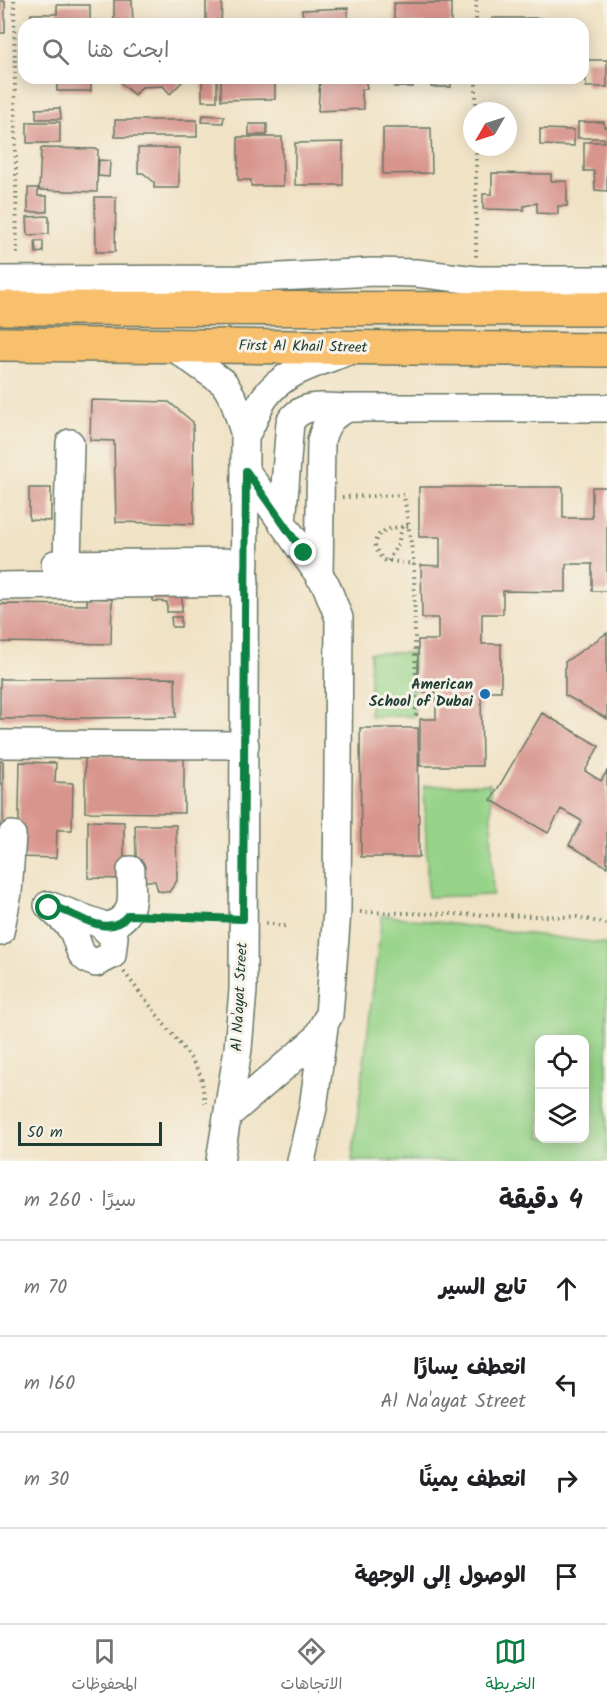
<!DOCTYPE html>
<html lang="ar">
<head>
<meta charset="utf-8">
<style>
  :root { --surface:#fff; --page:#f2f2f2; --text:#202124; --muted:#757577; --line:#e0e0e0; --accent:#0b8043 }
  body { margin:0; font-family:Kalam,"Playpen Sans Arabic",sans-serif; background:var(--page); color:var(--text); direction:rtl }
  .controls { position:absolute; right:18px; bottom:18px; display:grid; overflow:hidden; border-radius:12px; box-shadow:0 3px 15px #0003 }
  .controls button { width:54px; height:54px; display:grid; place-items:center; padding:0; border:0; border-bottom:2px solid var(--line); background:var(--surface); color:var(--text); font:30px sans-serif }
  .compass { position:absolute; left:463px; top:102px; width:54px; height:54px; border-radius:50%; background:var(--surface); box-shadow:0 3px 15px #0003; rotate:231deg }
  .scale { position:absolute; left:18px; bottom:15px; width:144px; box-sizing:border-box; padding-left:6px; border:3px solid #1f3d34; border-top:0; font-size:16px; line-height:21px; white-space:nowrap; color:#1f3d34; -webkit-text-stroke:4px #f7f3e8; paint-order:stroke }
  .stop { position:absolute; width:18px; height:18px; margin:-14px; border:4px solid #0b8043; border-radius:50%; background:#fff }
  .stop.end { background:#0b8043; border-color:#fff; box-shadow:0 2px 6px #0008 }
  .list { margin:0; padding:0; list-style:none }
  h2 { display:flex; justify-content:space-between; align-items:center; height:78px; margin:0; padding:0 24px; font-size:26px }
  h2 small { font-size:20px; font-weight:400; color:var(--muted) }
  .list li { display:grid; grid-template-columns:39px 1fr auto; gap:18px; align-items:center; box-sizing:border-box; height:96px; padding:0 24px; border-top:2px solid var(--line) }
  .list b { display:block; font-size:22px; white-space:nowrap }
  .list p { margin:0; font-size:20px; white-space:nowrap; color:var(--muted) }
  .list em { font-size:20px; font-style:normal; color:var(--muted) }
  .icon { flex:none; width:33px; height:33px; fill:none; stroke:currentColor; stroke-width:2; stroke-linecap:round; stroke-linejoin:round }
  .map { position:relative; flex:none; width:607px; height:1161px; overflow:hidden; direction:ltr }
  .search { position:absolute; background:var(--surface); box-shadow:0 3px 15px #0003; left:18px; right:18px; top:18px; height:66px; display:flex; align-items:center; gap:15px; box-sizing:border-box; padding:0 21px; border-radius:18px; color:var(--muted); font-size:22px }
  .sheet { height:462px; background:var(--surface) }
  nav { display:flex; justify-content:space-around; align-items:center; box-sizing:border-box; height:84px; border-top:2px solid var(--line); background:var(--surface); font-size:16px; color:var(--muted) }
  nav a { display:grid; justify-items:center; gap:3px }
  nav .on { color:var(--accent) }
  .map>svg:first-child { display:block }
  .green { fill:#96d388; stroke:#5a885e; stroke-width:1.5; fill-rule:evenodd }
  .building { fill:#d8958e }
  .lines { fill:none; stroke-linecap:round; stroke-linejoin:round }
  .minor-casing { stroke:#687766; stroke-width:30 }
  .major-casing { stroke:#687766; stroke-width:36 }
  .path { stroke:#687766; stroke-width:4; stroke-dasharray:1.5 4.5; stroke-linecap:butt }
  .minor { stroke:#fff; stroke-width:27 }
  .major { stroke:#f8bf6c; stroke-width:33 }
  .route { stroke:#0b8043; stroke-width:8 }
  .poi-dot { fill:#1f6fb2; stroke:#f7f3e8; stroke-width:2 }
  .labels { text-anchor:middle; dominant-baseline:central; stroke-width:6; stroke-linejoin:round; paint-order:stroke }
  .street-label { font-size:15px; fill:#1f3d34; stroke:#f7f3e8 }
  .poi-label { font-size:15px; font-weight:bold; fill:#1f3d34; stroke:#f7f3e8; text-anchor:end }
</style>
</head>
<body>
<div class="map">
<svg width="607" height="1161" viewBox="0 0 607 1161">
  <rect width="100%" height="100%" fill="#f7f3e8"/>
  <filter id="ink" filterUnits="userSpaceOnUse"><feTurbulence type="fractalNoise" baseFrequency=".0167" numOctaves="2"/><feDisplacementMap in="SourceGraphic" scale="12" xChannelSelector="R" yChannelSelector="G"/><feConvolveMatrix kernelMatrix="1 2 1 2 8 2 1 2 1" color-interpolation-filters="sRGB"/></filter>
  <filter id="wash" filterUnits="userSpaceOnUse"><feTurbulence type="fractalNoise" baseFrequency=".008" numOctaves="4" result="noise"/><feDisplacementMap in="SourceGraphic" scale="24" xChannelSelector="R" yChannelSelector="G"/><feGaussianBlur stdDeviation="1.35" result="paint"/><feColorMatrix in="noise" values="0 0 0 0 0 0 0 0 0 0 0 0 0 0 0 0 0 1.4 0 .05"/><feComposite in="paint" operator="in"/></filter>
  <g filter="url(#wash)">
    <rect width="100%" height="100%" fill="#f0e2c4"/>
    <path class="green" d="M370,653H413L414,716H370Z
      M490,784L493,895L428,897L424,786Z
      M382,915L607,944V1161H352ZM540,1040H584V1138H540Z"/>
    <g id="blocks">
      <path class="building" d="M114,0H132L133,24H114Z
        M0,1H5V33H0Z
        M206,1H222L221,24H206Z
        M394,3H451V24H394Z
        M57,5H90V24H31V14H57Z
        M348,8V24H304L302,10Z
        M492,18H540V24H492Z
        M585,60H607V87H586Z
        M57,78H91V91H57Z
        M124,78H182L184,80L170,94L163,86L142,87L134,95L120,82Z
        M202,78H217V101H202Z
        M221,78H275V99L221,100Z
        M320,78L365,79L367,88L361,91L364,109L318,111Z
        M394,78H413V87H394Z
        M431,78H451V87H431Z
        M60,108L61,119H36V109Z
        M203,115L224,116L223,123L202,122Z
        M115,120H197V137H115Z
        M27,122H60V143H27Z
        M578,122H604V127H607V191L595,190L594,171H584V142H604V138H578Z
        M249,124H267V135H249Z
        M383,128H431L432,173L383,174Z
        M540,129L574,130V146L540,145Z
        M238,137H282L283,186H251V180H238Z
        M343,142V185H295V143Z
        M41,148L98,149L97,192L39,190Z
        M138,148H179V188H154V182L143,173H138Z
        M99,160L110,161L109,177L98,176Z
        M492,173L551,174V181H567V206H558V214L537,213V203L524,206V210L483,209V194H492Z
        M28,188H38V196H47V212H28Z
        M95,197H116L115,252H96Z
        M49,216V234L28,235L27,217Z
        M35,241H43V252L36,253Z
        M91,400L169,402L193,422L194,524L116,522L114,441L90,440Z
        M419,487H563V518H592V487H607V591H592V564H566V592L503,591V614H482V644H501V691H481L482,766H420V719H436V692H418V640H438V618H422L421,565L440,566V537H419Z
        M29,488H51V521L29,520Z
        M153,589L182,590V612H167V602L153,601Z
        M87,598L112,599L111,644L0,642V604L87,605Z
        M171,617H181V627H172Z
        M607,633V719L565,695V662Z
        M175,678L176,717L0,719V679Z
        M542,713L599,746L585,771L601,781L607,771V867L569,845L582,821L561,809L548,833L491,800Z
        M360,728H418L419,857H361Z
        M85,755L184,756V813L85,812Z
        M0,761H3V852H0Z
        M20,762L56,763L55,782L73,783L72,830H57L56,858L18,857Z
        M88,821L124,822V879L88,878Z
        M135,825H176L177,881L169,892L158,891L155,881H137Z"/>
    </g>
  </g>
  <g filter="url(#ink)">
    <use href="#blocks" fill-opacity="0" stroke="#687766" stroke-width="1.5"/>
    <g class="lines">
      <g class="minor-casing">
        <path id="minor" d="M0,280L242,279L373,272L416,273L476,280H607
          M169,344L224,383L234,400L245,435L243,990L238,1049L220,1161
          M245,435C254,424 256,409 265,397C284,370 322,362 351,350
          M282,523L290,422C303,401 328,408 349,408
          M67,563L70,443
          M55,564L245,562
          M319,576L321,441C325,424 332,414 349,408H607
          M0,586L245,582
          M0,744L245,745
          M48,905L100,924L114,937L112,955L96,963C76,958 80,943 72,930C66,920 55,914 48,905Z
          M106,927C138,917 131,898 131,870
          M0,932L8,893L12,835
          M228,1115L316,1039L329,1015L337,911L339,618L326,585L246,471
          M301,1161L313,1108L324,1027"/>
      </g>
      <g class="major-casing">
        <path id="major" d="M0,308L607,309
          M0,344L607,350"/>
      </g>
      <path class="path" d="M14,0L17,258
        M476,0V24
        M476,78V111
        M476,147V258
        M342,497L404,495L414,564L416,717
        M408,526C394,528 374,528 375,548L383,560L414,564
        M388,561L398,544L402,527
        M360,912L577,917L607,924
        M149,916L223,918
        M266,923L289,927
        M124,972L192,1060L201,1076L205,1103"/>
      <use href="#minor" class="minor"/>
      <use href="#major" class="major"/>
    </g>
  </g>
  <g class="lines" filter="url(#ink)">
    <path class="route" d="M49,908L48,905C73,910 107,942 128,915L243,919L246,471L304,553"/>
  </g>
  <circle class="poi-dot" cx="485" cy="694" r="6"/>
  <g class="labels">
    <g class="street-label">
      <text transform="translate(303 347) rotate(1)">First Al Khail Street</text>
      <text transform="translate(240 997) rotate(-87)">Al Na'ayat Street</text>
    </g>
    <g class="poi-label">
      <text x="473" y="685">American<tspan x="473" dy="17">School of Dubai</tspan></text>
    </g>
  </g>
</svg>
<div class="controls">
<button><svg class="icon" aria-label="locate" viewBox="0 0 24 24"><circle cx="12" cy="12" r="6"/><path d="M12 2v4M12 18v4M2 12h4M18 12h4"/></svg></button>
<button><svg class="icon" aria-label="layers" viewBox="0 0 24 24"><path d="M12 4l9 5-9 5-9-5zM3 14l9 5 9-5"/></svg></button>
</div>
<svg class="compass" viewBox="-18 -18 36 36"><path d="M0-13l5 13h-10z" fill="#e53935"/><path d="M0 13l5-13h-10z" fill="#757577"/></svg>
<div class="scale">50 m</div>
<div class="stop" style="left:49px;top:908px"></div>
<div class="stop end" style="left:304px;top:553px"></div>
<div class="search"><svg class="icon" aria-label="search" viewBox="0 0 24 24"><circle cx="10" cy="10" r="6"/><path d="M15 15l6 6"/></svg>ابحث هنا</div>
</div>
<section class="sheet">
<h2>4 دقيقة<small>سيرًا · 260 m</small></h2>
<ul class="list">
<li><svg class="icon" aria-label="ahead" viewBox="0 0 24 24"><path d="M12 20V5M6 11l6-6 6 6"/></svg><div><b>تابع السير</b></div><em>70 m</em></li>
<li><svg class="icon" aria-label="left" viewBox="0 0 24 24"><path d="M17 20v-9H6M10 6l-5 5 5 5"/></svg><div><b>انعطف يسارًا</b><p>Al Na'ayat Street</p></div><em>160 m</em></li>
<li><svg class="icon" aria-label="right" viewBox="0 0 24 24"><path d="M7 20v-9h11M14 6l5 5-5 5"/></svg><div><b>انعطف يمينًا</b></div><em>30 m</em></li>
<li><svg class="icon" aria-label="arrive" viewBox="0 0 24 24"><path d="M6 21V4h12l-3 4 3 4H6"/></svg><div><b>الوصول إلى الوجهة</b></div></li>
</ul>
</section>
<nav>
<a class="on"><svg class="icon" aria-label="map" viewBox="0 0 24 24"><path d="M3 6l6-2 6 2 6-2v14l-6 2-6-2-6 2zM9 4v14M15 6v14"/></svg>الخريطة</a>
<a><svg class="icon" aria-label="directions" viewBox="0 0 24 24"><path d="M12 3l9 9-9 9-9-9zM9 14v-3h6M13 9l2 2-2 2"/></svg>الاتجاهات</a>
<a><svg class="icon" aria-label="saved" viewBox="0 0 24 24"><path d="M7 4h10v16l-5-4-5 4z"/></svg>المحفوظات</a>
</nav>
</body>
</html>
